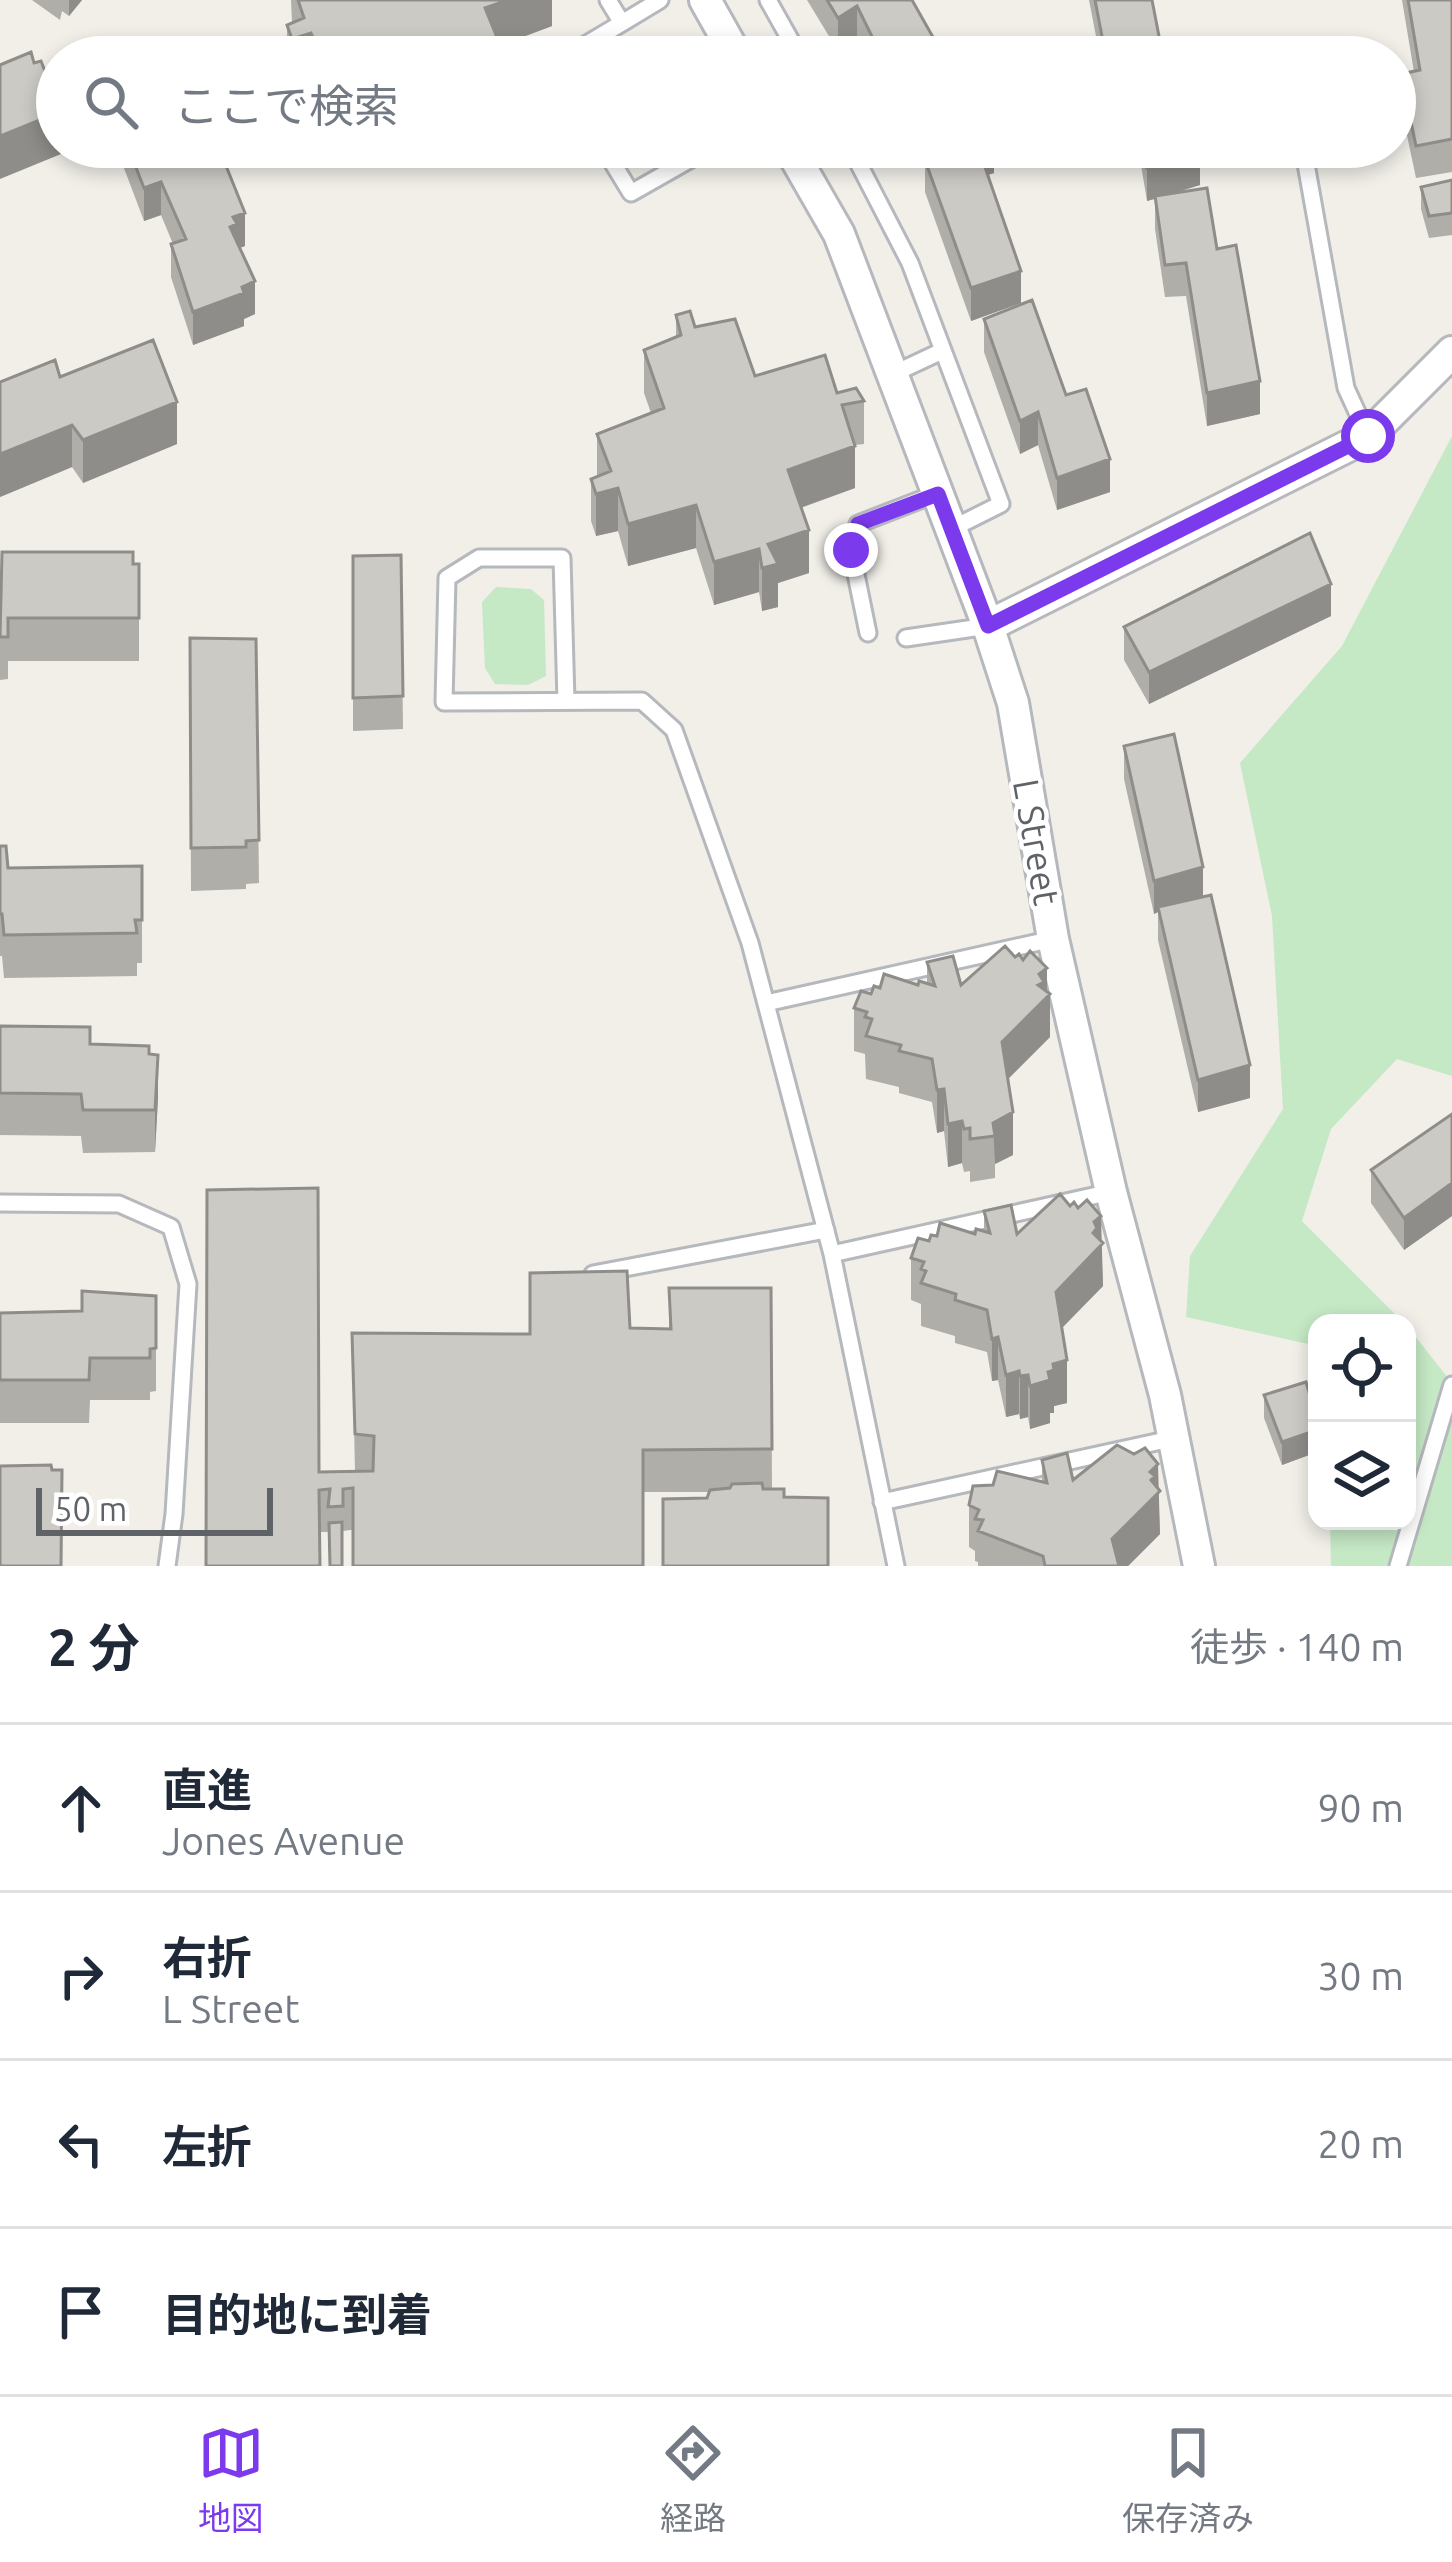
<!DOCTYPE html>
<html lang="ja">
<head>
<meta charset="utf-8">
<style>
  :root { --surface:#fff; --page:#f6f6f7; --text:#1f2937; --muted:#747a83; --line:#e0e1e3; --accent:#7c3aed }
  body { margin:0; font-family:Ubuntu,"Noto Sans JP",sans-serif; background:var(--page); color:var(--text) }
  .controls { position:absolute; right:36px; bottom:36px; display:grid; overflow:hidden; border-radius:24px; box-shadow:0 6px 18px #0003 }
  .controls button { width:108px; height:108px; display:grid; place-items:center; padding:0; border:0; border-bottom:3px solid var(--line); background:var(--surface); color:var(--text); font:60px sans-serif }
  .scale { position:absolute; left:36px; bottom:30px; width:237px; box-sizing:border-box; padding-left:12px; border:6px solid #5f6368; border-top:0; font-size:33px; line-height:42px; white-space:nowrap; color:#5f6368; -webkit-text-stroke:9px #fff; paint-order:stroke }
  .stop { position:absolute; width:36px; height:36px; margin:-27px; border:9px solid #7c3aed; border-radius:50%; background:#fff }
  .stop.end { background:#7c3aed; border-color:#fff; box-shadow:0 3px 12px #0008 }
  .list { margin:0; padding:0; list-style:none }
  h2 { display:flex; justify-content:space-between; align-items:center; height:156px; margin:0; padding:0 48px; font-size:51px }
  h2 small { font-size:39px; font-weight:400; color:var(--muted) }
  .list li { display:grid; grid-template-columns:78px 1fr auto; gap:36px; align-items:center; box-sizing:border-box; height:168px; padding:0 48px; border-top:3px solid var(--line) }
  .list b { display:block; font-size:45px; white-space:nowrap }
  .list p { margin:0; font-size:39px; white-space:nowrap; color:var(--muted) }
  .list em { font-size:39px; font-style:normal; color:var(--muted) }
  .icon { flex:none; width:66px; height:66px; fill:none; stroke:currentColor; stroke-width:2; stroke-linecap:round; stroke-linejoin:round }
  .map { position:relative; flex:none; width:1452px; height:1566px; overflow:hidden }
  .search { position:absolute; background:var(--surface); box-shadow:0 6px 18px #0003; left:36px; right:36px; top:36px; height:132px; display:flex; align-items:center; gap:30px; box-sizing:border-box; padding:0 42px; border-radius:66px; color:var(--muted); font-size:45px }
  .sheet { height:828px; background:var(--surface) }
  nav { display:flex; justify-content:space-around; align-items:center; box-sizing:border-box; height:168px; border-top:3px solid var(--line); background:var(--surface); font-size:33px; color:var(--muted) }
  nav a { display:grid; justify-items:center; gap:6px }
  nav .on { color:var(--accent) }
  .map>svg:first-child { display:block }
  .green { fill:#c5e8c5 }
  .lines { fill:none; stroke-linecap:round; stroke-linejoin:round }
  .service-casing { stroke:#b5b8bc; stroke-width:21 }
  .minor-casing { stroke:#b5b8bc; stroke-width:36 }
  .service { stroke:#fff; stroke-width:15 }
  .minor { stroke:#fff; stroke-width:30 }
  .wall { fill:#afaea9 }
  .shaded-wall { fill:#8f8d8a }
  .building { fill:#cccac5; stroke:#8f8d8a; stroke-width:3 }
  .route { stroke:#7c3aed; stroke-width:15 }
  .labels { text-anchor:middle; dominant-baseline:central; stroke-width:9; stroke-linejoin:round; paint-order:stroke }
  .street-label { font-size:36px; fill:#5f6368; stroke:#fff }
</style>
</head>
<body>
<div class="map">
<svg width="1452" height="1566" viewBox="0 0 1452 1566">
  <rect width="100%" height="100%" fill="#f1efe8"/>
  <path class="green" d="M1452,436V1076L1397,1059L1331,1129L1302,1221L1404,1323H1317V1346L1186,1317L1190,1256L1283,1109L1272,916L1240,763L1342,646Z
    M496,587L531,589L544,600L546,676L528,685L495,684L485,668L482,602Z
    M1407,1326L1452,1383V1566H1331L1330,1521H1407Z"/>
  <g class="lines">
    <g class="service-casing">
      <path id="service" d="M768,0L800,57
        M622,23L660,0
        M565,57L622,23L608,0
        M603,147L631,193L712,147
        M850,147L910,263L1001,504L951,529
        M1303,147L1346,388L1368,436
        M893,374L942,351
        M868,633L851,550L858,524L938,493
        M906,638L988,626
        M566,701L562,558H479L447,578L444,702L642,701L674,730L750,943L832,1254L896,1566
        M766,1003L1053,939
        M0,1203L119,1204L171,1227L188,1284L174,1514L167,1566
        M832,1254L1111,1192
        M593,1274L826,1230
        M882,1502L1175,1438
        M1398,1566L1452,1385"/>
    </g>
    <g class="minor-casing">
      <path id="minor" d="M705,0L737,57
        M789,147L839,234L988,626L1013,703L1053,939L1111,1192L1165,1395L1199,1566
        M988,626L1368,436L1452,352"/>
    </g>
    <use href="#service" class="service"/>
    <use href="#minor" class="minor"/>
  </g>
  <path class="wall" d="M32,0H82L69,16L62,11L60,20Z
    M291,0H552V26L501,45L505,57H287V25L292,23Z
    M807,0H912L934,57H866L857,39L838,51Z
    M1089,0H1152L1163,57H1100Z
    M1402,0H1452V172L1416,178L1401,107V74L1414,72Z
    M119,147H198L245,246L239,248L255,314L244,319V326L193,345L171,277V244H173L161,215L144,221L119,155Z
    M928,147H994V173L988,175L1021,303L971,321L925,192V160L931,156Z
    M1138,147H1199L1200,185L1171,194L1217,249L1260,414L1207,426L1186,296L1165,297L1155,229V199L1147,201Z
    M1452,180V235L1429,238L1421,209V187Z
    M676,315L695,327L755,376L837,393L864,401V444L855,445V488L801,508L809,573L778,583V607L762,611L759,592L714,605L696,548L628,566L618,531L596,536L591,521V479L597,476V434L651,413L644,393V350L676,337Z
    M984,319L1066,395L1110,492L1057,510L1038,445L1020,454L984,352Z
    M60,377L177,444L83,483L72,467L0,497V382Z
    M401,555L403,729L353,731V556Z
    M139,564V661H8V679L0,680V570Z
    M1331,616L1149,704L1124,660V627Z
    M190,638L256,639L259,883L246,884V889L191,891Z
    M1124,746L1203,897L1250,1098L1198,1112L1158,940V912L1154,914L1124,779Z
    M0,846L8,868L142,866V963H137V976L4,978L2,956H0Z
    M927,962L961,985L1047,992L1050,1037L1008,1079L1013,1155L995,1164V1178L970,1182V1171L964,1172L962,1163L948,1167L944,1131L937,1133L932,1102L899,1093V1087L866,1079L865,1054L854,1051V1008L880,988L927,984Z
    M0,1026L149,1054L158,1098L155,1152L83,1153L81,1136L0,1135Z
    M1452,1114V1216L1404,1250L1371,1203V1170Z
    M984,1211L1017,1234L1101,1241L1103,1286L1062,1328L1067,1403L1054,1406V1413H1050V1423L1030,1429L1028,1417L1020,1419L1019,1414L1006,1417L998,1380L992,1381L987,1352L955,1343V1336L921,1326V1304L911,1300V1258L929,1241L937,1236L975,1234L984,1231Z
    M669,1288H771L772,1489L707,1498L709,1492H643L343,1531L342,1566L328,1550V1532H319V1472L355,1471L352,1333L530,1334L630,1328L669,1329Z
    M156,1296V1391L150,1392V1400H90L89,1423H0V1313L82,1311Z
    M1264,1395L1317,1419V1452L1282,1465L1264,1418Z
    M1042,1460L1073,1480L1158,1490L1160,1534L1128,1566H978V1562L975,1561V1551L969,1547V1505L1042,1482Z"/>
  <path class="shaded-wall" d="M69,0H82L69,16Z
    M508,0H552V26L485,51V8Z
    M857,6V39L838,51V18Z
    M311,33V57H292V39Z
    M934,39V57H903Z
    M395,45V57H360Z
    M57,113V147H61V154L0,179V136Z
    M978,147H994V173L978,178Z
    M1200,153V185L1147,201V168Z
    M161,182V215L144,221V188Z
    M245,213V246L237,249L230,227L233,217Z
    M1021,271V303L971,321V288Z
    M255,281V314L244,319V326L193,345V312Z
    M1260,381V414L1207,426V393Z
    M177,402V444L83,483V440Z
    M1038,412V445L1020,454V421Z
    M72,425V467L0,497V454Z
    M855,446V488L788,512V470Z
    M1110,459V492L1057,510V478Z
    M618,488V531L596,536V494Z
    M696,505V548L628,566V524Z
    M809,530V573L778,583V607L762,611V568L768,544Z
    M759,549V592L714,605V562Z
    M1331,584V616L1149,704V672Z
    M1203,867V900L1158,907V912L1154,914V881Z
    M1047,968V997L1050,994V1037L1002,1085V1042L1039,974Z
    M158,1055V1098L155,1152V1110Z
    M1250,1065V1098L1198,1112V1080Z
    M944,1089V1131L937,1133V1090Z
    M1013,1112V1155L995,1164L993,1123Z
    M962,1121V1163L948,1167V1124Z
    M1452,1183V1216L1404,1250V1218Z
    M1101,1216L1103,1286L1056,1334V1292L1094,1222Z
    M998,1337V1380L992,1381V1339Z
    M1067,1360V1403L1054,1406V1413H1050V1423L1030,1429V1386L1048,1372L1053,1364Z
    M1019,1371V1414L1006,1417V1375Z
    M1028,1375V1417L1020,1419V1376Z
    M1317,1430V1452L1282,1465V1442Z
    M1158,1464L1160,1534L1128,1566H1112V1539L1150,1472Z"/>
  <path class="building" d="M298,0H508L485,8L505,57H399L395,45L360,57H322L311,33L292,39L287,25L304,18Z
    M827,0H912L934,39L903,57H882L857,6L838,18Z
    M1095,0H1152L1163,57H1106Z
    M1408,0H1452V139L1416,146L1401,74L1420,70Z
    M31,52L34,63L41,61L57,102V113L0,136V65Z
    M128,147H198L203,157L220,151L245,213L233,217L237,224L230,227L255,281L242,287L244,293L193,312L171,244L186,239L161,182L144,188Z
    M939,147H978L1021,271L971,288L925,160L940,152Z
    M1144,147H1199L1200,153L1147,168Z
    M1452,180V213L1429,216L1421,187Z
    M1207,188L1217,249L1236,245L1260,381L1207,393L1186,263L1165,265L1155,196Z
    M1032,300L1066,395L1086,389L1110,459L1057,478L1038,412L1020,421L984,319Z
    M690,311L695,327L735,319L755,376L825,355L837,393L856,388L864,401L842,405L855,446L788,470L809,530L768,544L778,564L762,568L759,549L714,562L696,505L628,524L618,488L596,494L591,479L611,471L597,434L664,408L644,350L681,335L676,315Z
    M153,340L177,402L83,440L72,425L0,454V382L55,360L60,377Z
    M1310,533L1331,584L1149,672L1124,627Z
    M2,552H133V564H139V618H8V637H0Z
    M401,555L403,696L353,698V556Z
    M190,638L256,639L259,840L246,841V847L191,848Z
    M1174,734L1203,867L1154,881L1124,746Z
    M0,846H6L8,868L142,866V920H135L137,933L4,935L2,914H0Z
    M1211,895L1250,1065L1198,1080L1158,907Z
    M1005,946L1015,957L1019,954L1023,960L1030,951L1047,968L1039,974L1044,982L1038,985L1050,994L1002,1042L1013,1112L993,1123L995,1136L970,1139V1128L964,1129L962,1121L948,1124L944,1089L937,1090L932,1059L899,1051L901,1045L866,1036L872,1019L865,1017L867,1012L854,1008L861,991L871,994L874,986L880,988L884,974L918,985L919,981L935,986L927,962L953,956L961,985Z
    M0,1026L90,1027V1044L149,1046V1054L158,1055L155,1110H83L81,1094L0,1093Z
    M1452,1114V1183L1404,1218L1371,1170Z
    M318,1188L319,1472L373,1471L374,1436L355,1434L352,1333L530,1334V1273L627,1271L630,1328L671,1329L669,1288H771L772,1449L643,1450V1566H353V1488L343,1489V1506L328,1507L330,1489L319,1490L320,1566H206L207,1190Z
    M1060,1194L1070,1206L1074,1202L1078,1208L1087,1200L1101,1216L1094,1222L1097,1228L1093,1233L1103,1243L1056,1292L1067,1360L1053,1364L1054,1370L1048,1372L1050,1380L1030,1386L1028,1375L1020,1376L1019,1371L1006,1375L998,1337L992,1339L987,1310L955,1300L956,1294L921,1283L926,1271L921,1269L924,1262L911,1258L918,1238L929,1241L931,1235L937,1236L940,1223L975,1234L976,1229L990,1233L984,1211L1011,1205L1017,1234Z
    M82,1291L156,1296V1348L150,1349V1358H90L89,1380H0V1313L82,1311Z
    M1306,1382L1317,1419V1430L1282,1442L1264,1395Z
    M1117,1445L1134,1454L1145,1448L1158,1464L1150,1472L1155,1476L1151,1480L1160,1491L1112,1539L1119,1566H1045L1043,1556L978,1531L983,1520L975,1519L979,1510L969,1505L973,1486L993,1485L997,1471L1047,1483L1042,1460L1067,1453L1073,1480Z
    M51,1465L52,1470H62L61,1566H0V1466Z
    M762,1483L763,1489H784V1497L828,1498V1566H663V1499L707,1498L710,1490L730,1488L732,1484Z
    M342,1522V1566H330L329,1523Z"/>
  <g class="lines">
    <path class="route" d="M851,550L858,524L938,494L988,626L1368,436"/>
  </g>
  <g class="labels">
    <g class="street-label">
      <text transform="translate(1037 842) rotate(80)">L Street</text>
    </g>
  </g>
</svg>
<div class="controls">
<button><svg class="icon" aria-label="locate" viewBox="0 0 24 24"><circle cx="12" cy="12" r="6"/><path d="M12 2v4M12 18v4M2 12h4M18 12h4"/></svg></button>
<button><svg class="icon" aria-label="layers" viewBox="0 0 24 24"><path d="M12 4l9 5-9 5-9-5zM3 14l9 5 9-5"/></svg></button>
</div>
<div class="scale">50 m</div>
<div class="stop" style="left:1368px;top:436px"></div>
<div class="stop end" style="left:851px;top:550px"></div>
<div class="search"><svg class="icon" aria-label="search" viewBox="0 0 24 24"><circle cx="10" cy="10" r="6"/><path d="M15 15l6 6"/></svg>ここで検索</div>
</div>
<section class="sheet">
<h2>2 分<small>徒歩 · 140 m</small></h2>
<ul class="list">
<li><svg class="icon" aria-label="ahead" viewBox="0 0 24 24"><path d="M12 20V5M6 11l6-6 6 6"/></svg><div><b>直進</b><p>Jones Avenue</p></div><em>90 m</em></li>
<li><svg class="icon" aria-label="right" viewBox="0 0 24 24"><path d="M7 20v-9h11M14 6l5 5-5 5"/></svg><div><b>右折</b><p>L Street</p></div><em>30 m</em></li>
<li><svg class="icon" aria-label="left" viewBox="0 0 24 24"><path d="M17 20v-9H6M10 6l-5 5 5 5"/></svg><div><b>左折</b></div><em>20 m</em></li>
<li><svg class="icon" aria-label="arrive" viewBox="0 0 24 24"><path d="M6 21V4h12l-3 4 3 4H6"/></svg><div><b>目的地に到着</b></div></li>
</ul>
</section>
<nav>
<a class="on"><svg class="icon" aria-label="map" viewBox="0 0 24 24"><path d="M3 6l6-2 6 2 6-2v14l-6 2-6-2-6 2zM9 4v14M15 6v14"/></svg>地図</a>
<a><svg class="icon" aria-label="directions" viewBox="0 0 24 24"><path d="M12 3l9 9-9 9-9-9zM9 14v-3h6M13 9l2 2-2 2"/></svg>経路</a>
<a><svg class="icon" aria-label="saved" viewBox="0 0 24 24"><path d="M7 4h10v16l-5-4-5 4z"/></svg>保存済み</a>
</nav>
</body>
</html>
